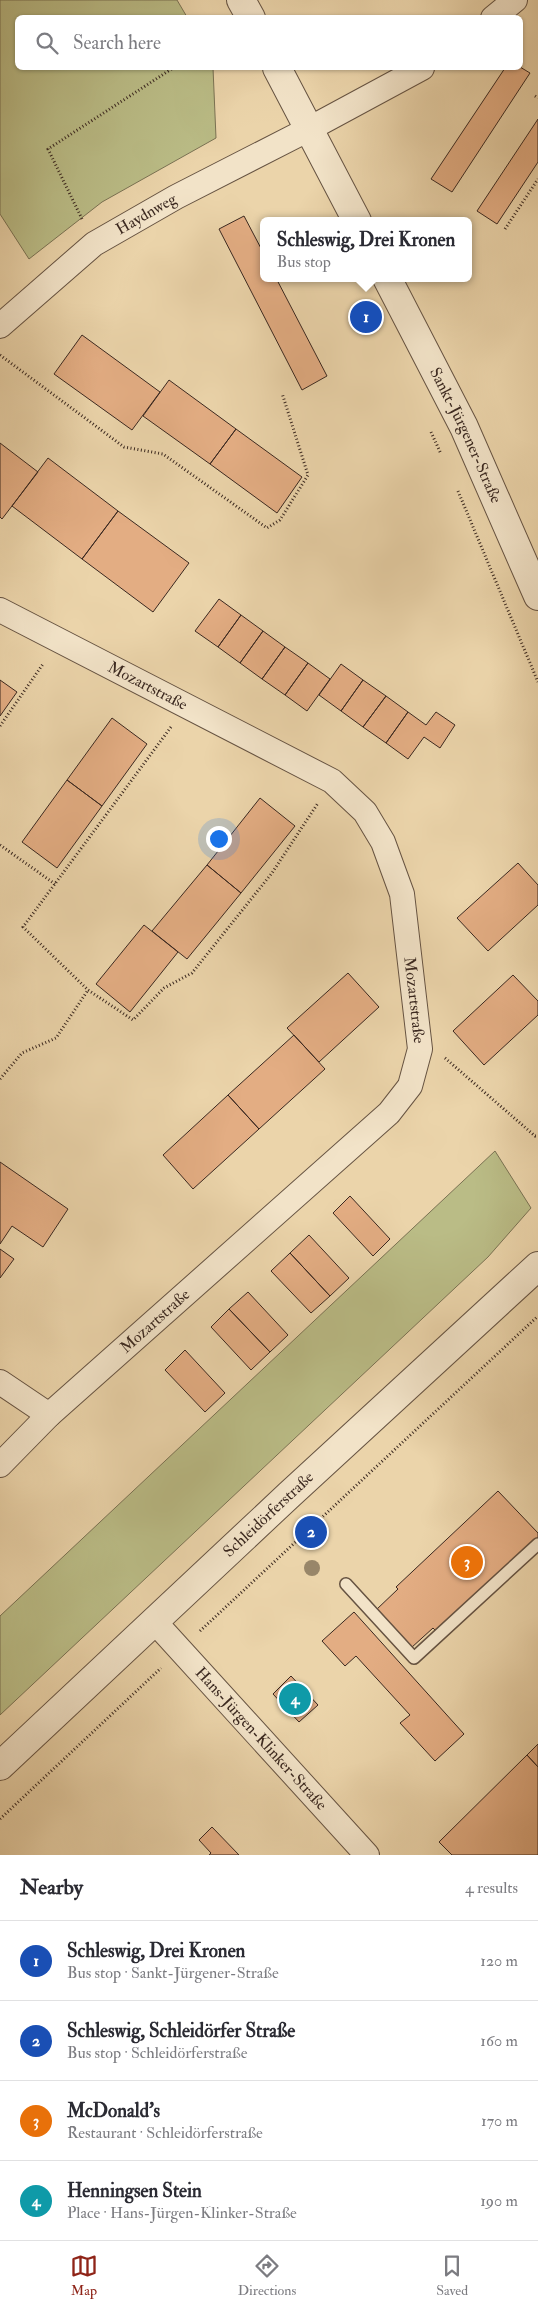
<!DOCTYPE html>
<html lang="en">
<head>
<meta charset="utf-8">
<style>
  :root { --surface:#fff; --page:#f2f2f3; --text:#2b2b33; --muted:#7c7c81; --line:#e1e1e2; --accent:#8f2418 }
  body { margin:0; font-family:"IM FELL Double Pica",serif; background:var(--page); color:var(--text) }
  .you { position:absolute; left:218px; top:838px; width:18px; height:18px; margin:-12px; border:4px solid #fff; border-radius:50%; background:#1a73e8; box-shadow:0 0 0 8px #1a73e833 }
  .badge { display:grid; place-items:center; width:32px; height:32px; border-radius:50%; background:var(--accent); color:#fff; font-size:16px; font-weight:700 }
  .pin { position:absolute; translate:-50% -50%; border:2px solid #fff; box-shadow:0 1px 5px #0006 }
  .popup { position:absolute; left:260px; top:217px; width:212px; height:65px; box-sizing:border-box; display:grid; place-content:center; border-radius:8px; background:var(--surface); filter:drop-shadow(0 1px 4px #0005); font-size:16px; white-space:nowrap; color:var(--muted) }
  .popup b { font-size:19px; color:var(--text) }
  .popup::after { content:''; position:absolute; left:50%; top:100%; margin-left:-10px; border:10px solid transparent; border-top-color:var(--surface) }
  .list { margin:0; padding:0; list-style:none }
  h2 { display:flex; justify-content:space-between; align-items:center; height:65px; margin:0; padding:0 20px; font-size:21px }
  h2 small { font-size:16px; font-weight:400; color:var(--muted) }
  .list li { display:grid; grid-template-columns:32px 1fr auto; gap:15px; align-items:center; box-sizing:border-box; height:80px; padding:0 20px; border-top:1px solid var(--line) }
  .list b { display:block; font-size:19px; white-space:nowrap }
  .list p { margin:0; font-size:16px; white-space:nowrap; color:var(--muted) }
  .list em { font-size:16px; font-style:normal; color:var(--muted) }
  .icon { flex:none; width:28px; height:28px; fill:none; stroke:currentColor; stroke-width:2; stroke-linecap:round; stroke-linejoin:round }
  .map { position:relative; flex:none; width:538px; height:1855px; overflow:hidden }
  .search { position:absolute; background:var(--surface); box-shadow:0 1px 4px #0004; left:15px; right:15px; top:15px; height:55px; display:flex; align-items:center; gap:12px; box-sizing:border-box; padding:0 18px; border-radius:8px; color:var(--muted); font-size:19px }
  .sheet { height:385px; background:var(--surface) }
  nav { display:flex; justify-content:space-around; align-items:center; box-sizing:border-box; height:70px; border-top:1px solid var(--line); background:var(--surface); font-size:14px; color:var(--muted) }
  nav a { display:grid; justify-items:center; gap:2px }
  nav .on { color:var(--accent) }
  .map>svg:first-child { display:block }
  .green { fill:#babc86; stroke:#7a7253 }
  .building { fill:#e3ad83; stroke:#3a2820 }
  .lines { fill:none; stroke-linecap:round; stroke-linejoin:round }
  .service-casing { stroke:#665342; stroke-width:14 }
  .minor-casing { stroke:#665342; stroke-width:26 }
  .tertiary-casing { stroke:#665342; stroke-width:30 }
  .path { stroke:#3a2820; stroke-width:3; stroke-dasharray:1 2.5; stroke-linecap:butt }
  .service { stroke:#f2e3c8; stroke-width:11 }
  .minor { stroke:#f2e3c8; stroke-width:24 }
  .tertiary { stroke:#f2e3c8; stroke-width:28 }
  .tree { fill:#988669 }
  .labels { text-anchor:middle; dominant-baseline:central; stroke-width:4; stroke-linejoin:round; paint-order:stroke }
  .street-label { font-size:16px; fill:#3a2820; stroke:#f2e3c8 }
</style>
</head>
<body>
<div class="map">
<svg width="538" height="1855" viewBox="0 0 538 1855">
  <rect width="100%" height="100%" fill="#ebd4aa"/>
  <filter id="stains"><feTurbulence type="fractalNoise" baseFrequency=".004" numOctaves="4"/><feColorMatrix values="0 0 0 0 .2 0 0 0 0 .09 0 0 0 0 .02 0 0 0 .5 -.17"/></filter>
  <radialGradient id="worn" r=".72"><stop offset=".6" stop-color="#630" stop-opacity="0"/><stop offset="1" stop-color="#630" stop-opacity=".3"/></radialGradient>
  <path class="green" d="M0,0H177L187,17L18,18V68H213L216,138L102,202L29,259L0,214Z
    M495,1151L531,1208L488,1257L0,1715V1616Z"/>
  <path class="building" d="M520,67L530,73L452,192L431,179L505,68Z
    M538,119V162L497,224L477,211Z
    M244,216L264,254V278H276L327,376L302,390L219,229Z
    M82,335L160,392L132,430L54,374Z
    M169,380L236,429L210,464L143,416Z
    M236,429L302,477L277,513L210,464Z
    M0,443L38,472L2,519L0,517Z
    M48,458L118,511L82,559L12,506Z
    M118,511L189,563L153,612L82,559Z
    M219,599L241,615L218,647L195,631Z
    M241,615L263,631L240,663L218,647Z
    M263,631L285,647L262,679L240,663Z
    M285,647L308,663L285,695L262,679Z
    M308,663L330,679L307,711L285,695Z
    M341,664L363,680L341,711L319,695Z
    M0,680L17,692L0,716Z
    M363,680L386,696L363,727L341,711Z
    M386,696L408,712L386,743L363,727Z
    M408,712L426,725L436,712L455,725L440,748L424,737L408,759L386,743Z
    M112,718L147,744L102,806L67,780Z
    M67,780L102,806L57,868L22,842Z
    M260,798L295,826L241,893L207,865Z
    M518,863L538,885V905L488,951L457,918Z
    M207,865L241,893L187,959L152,931Z
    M144,925L178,952L130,1012L96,984Z
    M348,973L379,1007L319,1062L287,1028Z
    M513,975L538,1001V1015L484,1065L453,1031Z
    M294,1035L325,1069L259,1129L228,1095Z
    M228,1095L259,1129L193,1189L163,1155Z
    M0,1162L68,1209L43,1247L12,1226L0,1244Z
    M350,1196L390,1239L373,1256L333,1213Z
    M309,1235L349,1278L330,1296L290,1253Z
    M0,1249L14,1259L0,1278Z
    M290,1253L330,1296L311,1313L271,1271Z
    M248,1292L288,1335L270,1352L229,1309Z
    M229,1309L270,1352L251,1370L211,1327Z
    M185,1350L225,1393L205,1412L165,1370Z
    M498,1491L538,1533V1537L437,1632L433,1628L411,1648L376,1610L398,1589L396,1587Z
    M354,1612L464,1734L435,1761L400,1723L410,1715L356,1656L345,1666L322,1641Z
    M291,1676L318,1705L299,1722L273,1694Z
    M538,1744V1767L527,1755Z
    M527,1755L538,1767V1855H452L439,1842Z
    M212,1827L239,1855H209L211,1853L199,1840Z"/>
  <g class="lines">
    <g class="service-casing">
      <path id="service" d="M346,1584L414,1658L538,1544"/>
    </g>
    <g class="minor-casing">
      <g id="minor">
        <path d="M493,18L515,0"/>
        <path id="s1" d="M0,326L94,244L176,197L309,129L422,68"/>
        <path id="s2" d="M0,610L332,781L365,812L383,842L402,894L420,1049L410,1086L389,1113L49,1415L0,1465"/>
        <path d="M0,1382L49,1415"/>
        <path id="s3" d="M154,1621L367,1855"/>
      </g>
    </g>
    <g class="tertiary-casing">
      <g id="tertiary">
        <path d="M241,0L251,18"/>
        <path d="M277,68L357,221"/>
        <path id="s4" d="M387,278L464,427L538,596"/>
        <path id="s5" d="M0,1766L289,1495L538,1266"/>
      </g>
    </g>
    <path class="path" d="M535,96L538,98
      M82,219L48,149L173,68
      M505,229L538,179
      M0,355L124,447L163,454L267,528L280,520L308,475L282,393
      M431,432L441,454
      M458,491L538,682
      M0,726L43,664
      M171,727L23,927L88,990L133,1020L164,988L192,973L272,873L318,803
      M0,845L55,884
      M445,1058L535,1136H538
      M0,1079L22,1053L56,1038L88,990
      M200,1631L538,1316
      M0,1819L161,1668"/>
    <use href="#service" class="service"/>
    <use href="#minor" class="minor"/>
    <use href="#tertiary" class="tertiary"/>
  </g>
  <circle class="tree" cx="312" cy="1568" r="8"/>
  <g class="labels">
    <g class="street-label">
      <text stroke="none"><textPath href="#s1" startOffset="185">Haydnweg</textPath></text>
      <text stroke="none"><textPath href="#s4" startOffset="176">Sankt-Jürgener-Straße</textPath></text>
      <text stroke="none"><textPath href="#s2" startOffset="166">Mozartstraße</textPath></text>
      <text stroke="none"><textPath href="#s2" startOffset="616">Mozartstraße</textPath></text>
      <text transform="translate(155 1321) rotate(-42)">Mozartstraße</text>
      <text stroke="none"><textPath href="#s5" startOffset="368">Schleidörferstraße</textPath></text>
      <text stroke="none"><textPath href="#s3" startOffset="159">Hans-Jürgen-Klinker-Straße</textPath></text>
    </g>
  </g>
  <rect width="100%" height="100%" filter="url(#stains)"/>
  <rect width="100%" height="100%" fill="url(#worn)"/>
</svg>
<div class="you"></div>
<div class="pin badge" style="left:366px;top:317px;background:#1a4fb4">1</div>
<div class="popup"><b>Schleswig, Drei Kronen</b>Bus stop</div>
<div class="pin badge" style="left:311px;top:1532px;background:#1a4fb4">2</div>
<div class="pin badge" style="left:467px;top:1562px;background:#e8710a">3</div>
<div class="pin badge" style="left:295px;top:1699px;background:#0f9aa8">4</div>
<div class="search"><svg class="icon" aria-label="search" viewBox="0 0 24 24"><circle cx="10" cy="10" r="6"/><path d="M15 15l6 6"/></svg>Search here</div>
</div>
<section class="sheet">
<h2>Nearby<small>4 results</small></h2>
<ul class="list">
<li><span class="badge" style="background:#1a4fb4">1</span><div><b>Schleswig, Drei Kronen</b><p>Bus stop · Sankt-Jürgener-Straße</p></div><em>120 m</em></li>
<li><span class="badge" style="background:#1a4fb4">2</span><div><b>Schleswig, Schleidörfer Straße</b><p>Bus stop · Schleidörferstraße</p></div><em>160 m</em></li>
<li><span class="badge" style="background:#e8710a">3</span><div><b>McDonald's</b><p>Restaurant · Schleidörferstraße</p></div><em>170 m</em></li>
<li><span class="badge" style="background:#0f9aa8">4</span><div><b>Henningsen Stein</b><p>Place · Hans-Jürgen-Klinker-Straße</p></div><em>190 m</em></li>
</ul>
</section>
<nav>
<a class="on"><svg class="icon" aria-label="map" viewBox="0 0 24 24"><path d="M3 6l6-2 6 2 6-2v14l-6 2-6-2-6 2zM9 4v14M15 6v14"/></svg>Map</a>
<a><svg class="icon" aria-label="directions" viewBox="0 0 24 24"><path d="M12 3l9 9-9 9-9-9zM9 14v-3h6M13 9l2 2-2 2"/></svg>Directions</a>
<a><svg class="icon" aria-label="saved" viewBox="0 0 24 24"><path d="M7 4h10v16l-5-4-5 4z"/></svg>Saved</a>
</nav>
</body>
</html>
